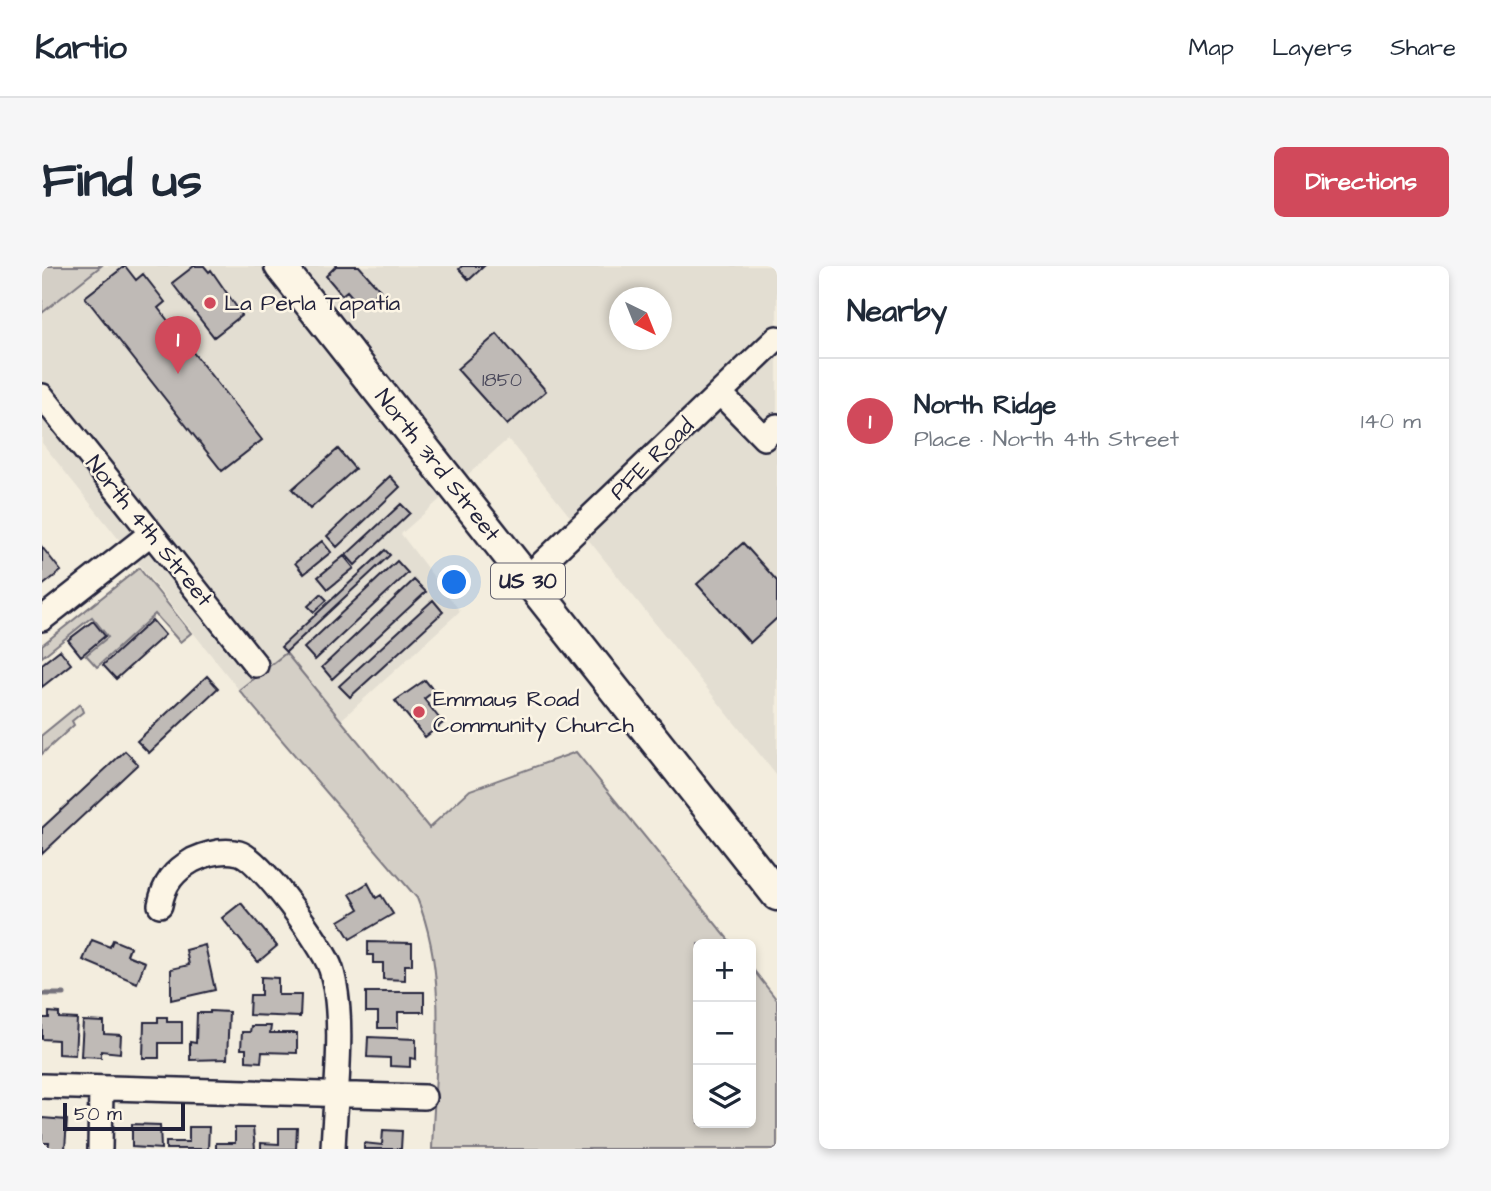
<!DOCTYPE html>
<html lang="en">
<head>
<meta charset="utf-8">
<style>
  :root { --surface:#fff; --page:#f6f6f7; --text:#1f2937; --muted:#747a83; --line:#e0e1e3; --accent:#d1495b }
  body { margin:0; font-family:"Architects Daughter",sans-serif; background:var(--page); color:var(--text) }
  .controls { position:absolute; right:21px; bottom:21px; display:grid; overflow:hidden; border-radius:10px; box-shadow:0 4px 10px #0003 }
  .controls button { width:63px; height:63px; display:grid; place-items:center; padding:0; border:0; border-bottom:2px solid var(--line); background:var(--surface); color:var(--text); font:35px sans-serif }
  .compass { position:absolute; left:567px; top:21px; width:63px; height:63px; border-radius:50%; background:var(--surface); box-shadow:0 4px 10px #0003; rotate:137deg }
  .scale { position:absolute; left:21px; bottom:18px; width:122px; box-sizing:border-box; padding-left:7px; border:4px solid #22223b; border-top:0; font-size:19px; line-height:24px; white-space:nowrap; color:#22223b; -webkit-text-stroke:5px #fcf5e5; paint-order:stroke }
  .you { position:absolute; left:413px; top:317px; width:24px; height:24px; margin:-18px; border:5px solid #fff; border-radius:50%; background:#1a73e8; box-shadow:0 0 0 10px #1a73e833 }
  .badge { display:grid; place-items:center; width:46px; height:46px; border-radius:50%; background:var(--accent); color:#fff; font-size:23px; font-weight:700 }
  .pin { position:absolute; translate:-50% -58px; filter:drop-shadow(0 2px 4px #0008) }
  .pin::after { content:''; position:absolute; top:37px; width:24px; height:21px; background:inherit; clip-path:polygon(0 0,100% 0,50% 100%) }
  .list { margin:0; padding:0; list-style:none }
  h2 { display:flex; justify-content:space-between; align-items:center; height:91px; margin:0; padding:0 28px; font-size:30px }
  h2 small { font-size:23px; font-weight:400; color:var(--muted) }
  .list li { display:grid; grid-template-columns:46px 1fr auto; gap:21px; align-items:center; box-sizing:border-box; height:126px; padding:0 28px; border-top:2px solid var(--line) }
  .list b { display:block; font-size:26px; white-space:nowrap }
  .list p { margin:0; font-size:23px; white-space:nowrap; color:var(--muted) }
  .list em { font-size:23px; font-style:normal; color:var(--muted) }
  .icon { flex:none; width:38px; height:38px; fill:none; stroke:currentColor; stroke-width:2; stroke-linecap:round; stroke-linejoin:round }
  .map { position:relative; flex:none; width:735px; height:883px; overflow:hidden; border-radius:10px }
  header { display:flex; align-items:center; gap:42px; box-sizing:border-box; height:98px; padding:0 35px; background:var(--surface); border-bottom:2px solid var(--line) }
  header strong { font-size:33px }
  nav { display:flex; gap:38px; margin-inline-start:auto; font-size:24px }
  .intro { display:flex; align-items:center; justify-content:space-between; box-sizing:border-box; height:168px; padding:0 42px }
  h1 { margin:0; font-size:49px }
  .button { padding:18px 32px; border-radius:10px; background:var(--accent); color:#fff; font-size:24px; font-weight:700 }
  main { display:flex; gap:42px; padding:0 42px }
  aside { flex:1; background:var(--surface); border-radius:10px; box-shadow:0 4px 10px #0003 }
  .map>svg:first-child { display:block }
  .built { fill:#e3ded2; fill-rule:evenodd }
  .green { fill:#d4cfc6; stroke:#7b7880; stroke-width:2 }
  .lines { fill:none; stroke-linecap:round; stroke-linejoin:round }
  .stream { stroke:#75727b; stroke-width:5 }
  .building { fill:#bfbab6; stroke:#22223b; stroke-width:2 }
  .minor-casing { stroke:#22223b; stroke-width:28 }
  .major-casing { stroke:#22223b; stroke-width:35 }
  .minor { stroke:#fcf5e5; stroke-width:23 }
  .major { stroke:#fcf5e5; stroke-width:30 }
  .poi-dot { fill:#d1495b; stroke:#fcf5e5; stroke-width:2.5 }
  .labels { text-anchor:middle; dominant-baseline:central; stroke-width:5; stroke-linejoin:round; paint-order:stroke }
  .number-label { font-size:19px; fill:#49485a }
  .shield { fill:#fcf5e5; stroke:#63616e; stroke-width:2 }
  .shield-label { font-size:21px; font-weight:bold; fill:#22223b }
  .poi-label { font-size:23px; fill:#22223b; stroke:#fcf5e5; text-anchor:start }
  .street-label { font-size:23px; fill:#22223b; stroke:#fcf5e5 }
</style>
</head>
<body>
<header>
<strong>Kartio</strong>
<nav><a>Map</a><a>Layers</a><a>Share</a></nav>
</header>
<div class="intro"><h1>Find us</h1><a class="button">Directions</a></div>
<main>
<div class="map">
<svg width="735" height="883" viewBox="0 0 735 883">
  <rect width="100%" height="100%" fill="#f3edde"/>
  <filter id="ink" filterUnits="userSpaceOnUse"><feTurbulence type="fractalNoise" baseFrequency=".0143" numOctaves="2"/><feDisplacementMap in="SourceGraphic" scale="14" xChannelSelector="R" yChannelSelector="G"/><feConvolveMatrix kernelMatrix="1 2 1 2 8 2 1 2 1" color-interpolation-filters="sRGB"/></filter>
  <g filter="url(#ink)">
    <path class="built" d="M0,0H735V510L466,173L359,268L418,345L299,454L244,387L197,424L0,177ZM578,32H620V74H578Z"/>
    <path class="green" d="M0,0H59L0,47Z
      M97,302L149,367L138,376L113,348L55,401L44,389L66,371L50,351L0,391V379Z
      M244,387L387,562L428,524L534,486L690,678H656V857H709V701L735,734V883H390C393,800 407,710 375,632L197,424Z
      M38,438L41,446L30,455L32,459L0,488V469Z"/>
    <g class="lines">
      <path class="stream" d="M0,728H22"/>
    </g>
    <path class="building" d="M83,0L94,14L101,8L123,36L116,42L220,174L180,205L43,31Z
      M152,0H162L167,6L169,4L200,49L172,71L130,17Z
      M294,0H317L338,24L319,41L305,25L300,29L284,10Z
      M420,0H442L427,14L417,3Z
      M455,68L504,125L465,159L415,103Z
      M296,183L313,203L268,243L250,223Z
      M348,210L358,221L295,281L285,270Z
      M359,238L368,247L313,299L304,289Z
      M280,275L289,286L262,308L253,297Z
      M701,277L735,315V352L708,377L655,318Z
      M0,281L19,305L0,320Z
      M343,284L348,289L244,386L239,381Z
      M302,290L312,302L286,323L276,311Z
      M355,295L366,307L273,394L262,382Z
      M372,314L384,326L290,413L280,401Z
      M279,328L285,334L272,346L266,340Z
      M391,334L401,346L308,431L297,420Z
      M110,354L123,369L74,413L61,399Z
      M51,355L63,370L39,390L26,374Z
      M18,384L29,398L0,421V398Z
      M165,410L176,422L107,487L95,475Z
      M383,414L392,425L382,433L401,457L383,471L353,435Z
      M83,485L96,498L0,588V562Z
      M326,617L334,632L339,629L351,648L308,673L297,655L317,643L308,628Z
      M199,637L235,680L216,696L180,652Z
      M50,674L68,681L71,674L88,681L85,689L103,696L95,717L41,694Z
      M326,676L370,677V699H363V714L341,713V697H331V689H326Z
      M163,679L173,724L129,734V703L147,699L144,684Z
      M219,711L236,712V729H259L258,751L207,749L208,729H219Z
      M324,726H382V746H356V762H336V746H324Z
      M168,745L187,746L185,793L148,794V776L154,777L155,747H168Z
      M7,746L17,747V752L35,753L33,789L16,788V774L0,773V752H7Z
      M116,751H125V756H140V777H117V792H101L102,756H116Z
      M41,755L62,756V768L79,769L78,787L59,785V791L39,790Z
      M209,760H229L228,767H255V787L220,786L219,796L204,795V783H199L200,766H208Z
      M326,771L374,773V793L368,792V801L348,800V792L325,791Z
      M0,852L25,854L23,883H6L7,877H0Z
      M90,858L118,859L119,883L90,881Z
      M147,861H167L166,883H124V876H147Z
      M193,862H211L213,883H174V877H193Z
      M237,862H255L254,883H219V877L237,878Z
      M341,864L360,865L359,883H322V877L340,879Z"/>
    <g class="lines">
      <g class="minor-casing">
        <path id="minor" d="M678,127L722,172L735,160
          M0,130L214,399
          M484,313L735,72
          M0,353L108,268
          M118,639C122,617 132,605 151,594C166,587 181,583 197,587C218,592 282,681 289,703C304,751 293,830 291,883
          M0,820L382,831
          M58,883L59,823"/>
      </g>
      <g class="major-casing">
        <g id="major">
          <path id="s1" d="M238,0L735,629"/>
        </g>
      </g>
      <use href="#minor" class="minor"/>
      <use href="#major" class="major"/>
    </g>
  </g>
  <g class="poi-dot">
    <circle cx="168" cy="37" r="7"/>
    <circle cx="377" cy="446" r="7"/>
  </g>
  <g class="labels">
    <g class="number-label">
      <text x="460" y="114">1850</text>
    </g>
    <rect class="shield" x="449" y="297.5" width="74" height="35" rx="5"/>
    <g class="shield-label">
      <text x="486" y="315">US 30</text>
    </g>
    <g class="poi-label">
      <text x="182" y="37">La Perla Tapatía</text>
      <text x="391" y="433">Emmaus Road<tspan x="391" dy="26">Community Church</tspan></text>
    </g>
    <g class="street-label">
      <text transform="translate(610 193) rotate(-44)">PFE Road</text>
      <text stroke="none"><textPath href="#s1" startOffset="254">North 3rd Street</textPath></text>
      <text transform="translate(107 265) rotate(51)">North 4th Street</text>
    </g>
  </g>
</svg>
<div class="controls">
<button>+</button>
<button>−</button>
<button><svg class="icon" aria-label="layers" viewBox="0 0 24 24"><path d="M12 4l9 5-9 5-9-5zM3 14l9 5 9-5"/></svg></button>
</div>
<svg class="compass" viewBox="-18 -18 36 36"><path d="M0-13l5 13h-10z" fill="#e53935"/><path d="M0 13l5-13h-10z" fill="#747a83"/></svg>
<div class="scale">50 m</div>
<div class="you"></div>
<div class="pin badge" style="left:136px;top:108px">1</div>
</div>
<aside>
<h2>Nearby<small></small></h2>
<ul class="list">
<li><span class="badge">1</span><div><b>North Ridge</b><p>Place · North 4th Street</p></div><em>140 m</em></li>
</ul>
</aside>
</main>
</body>
</html>
